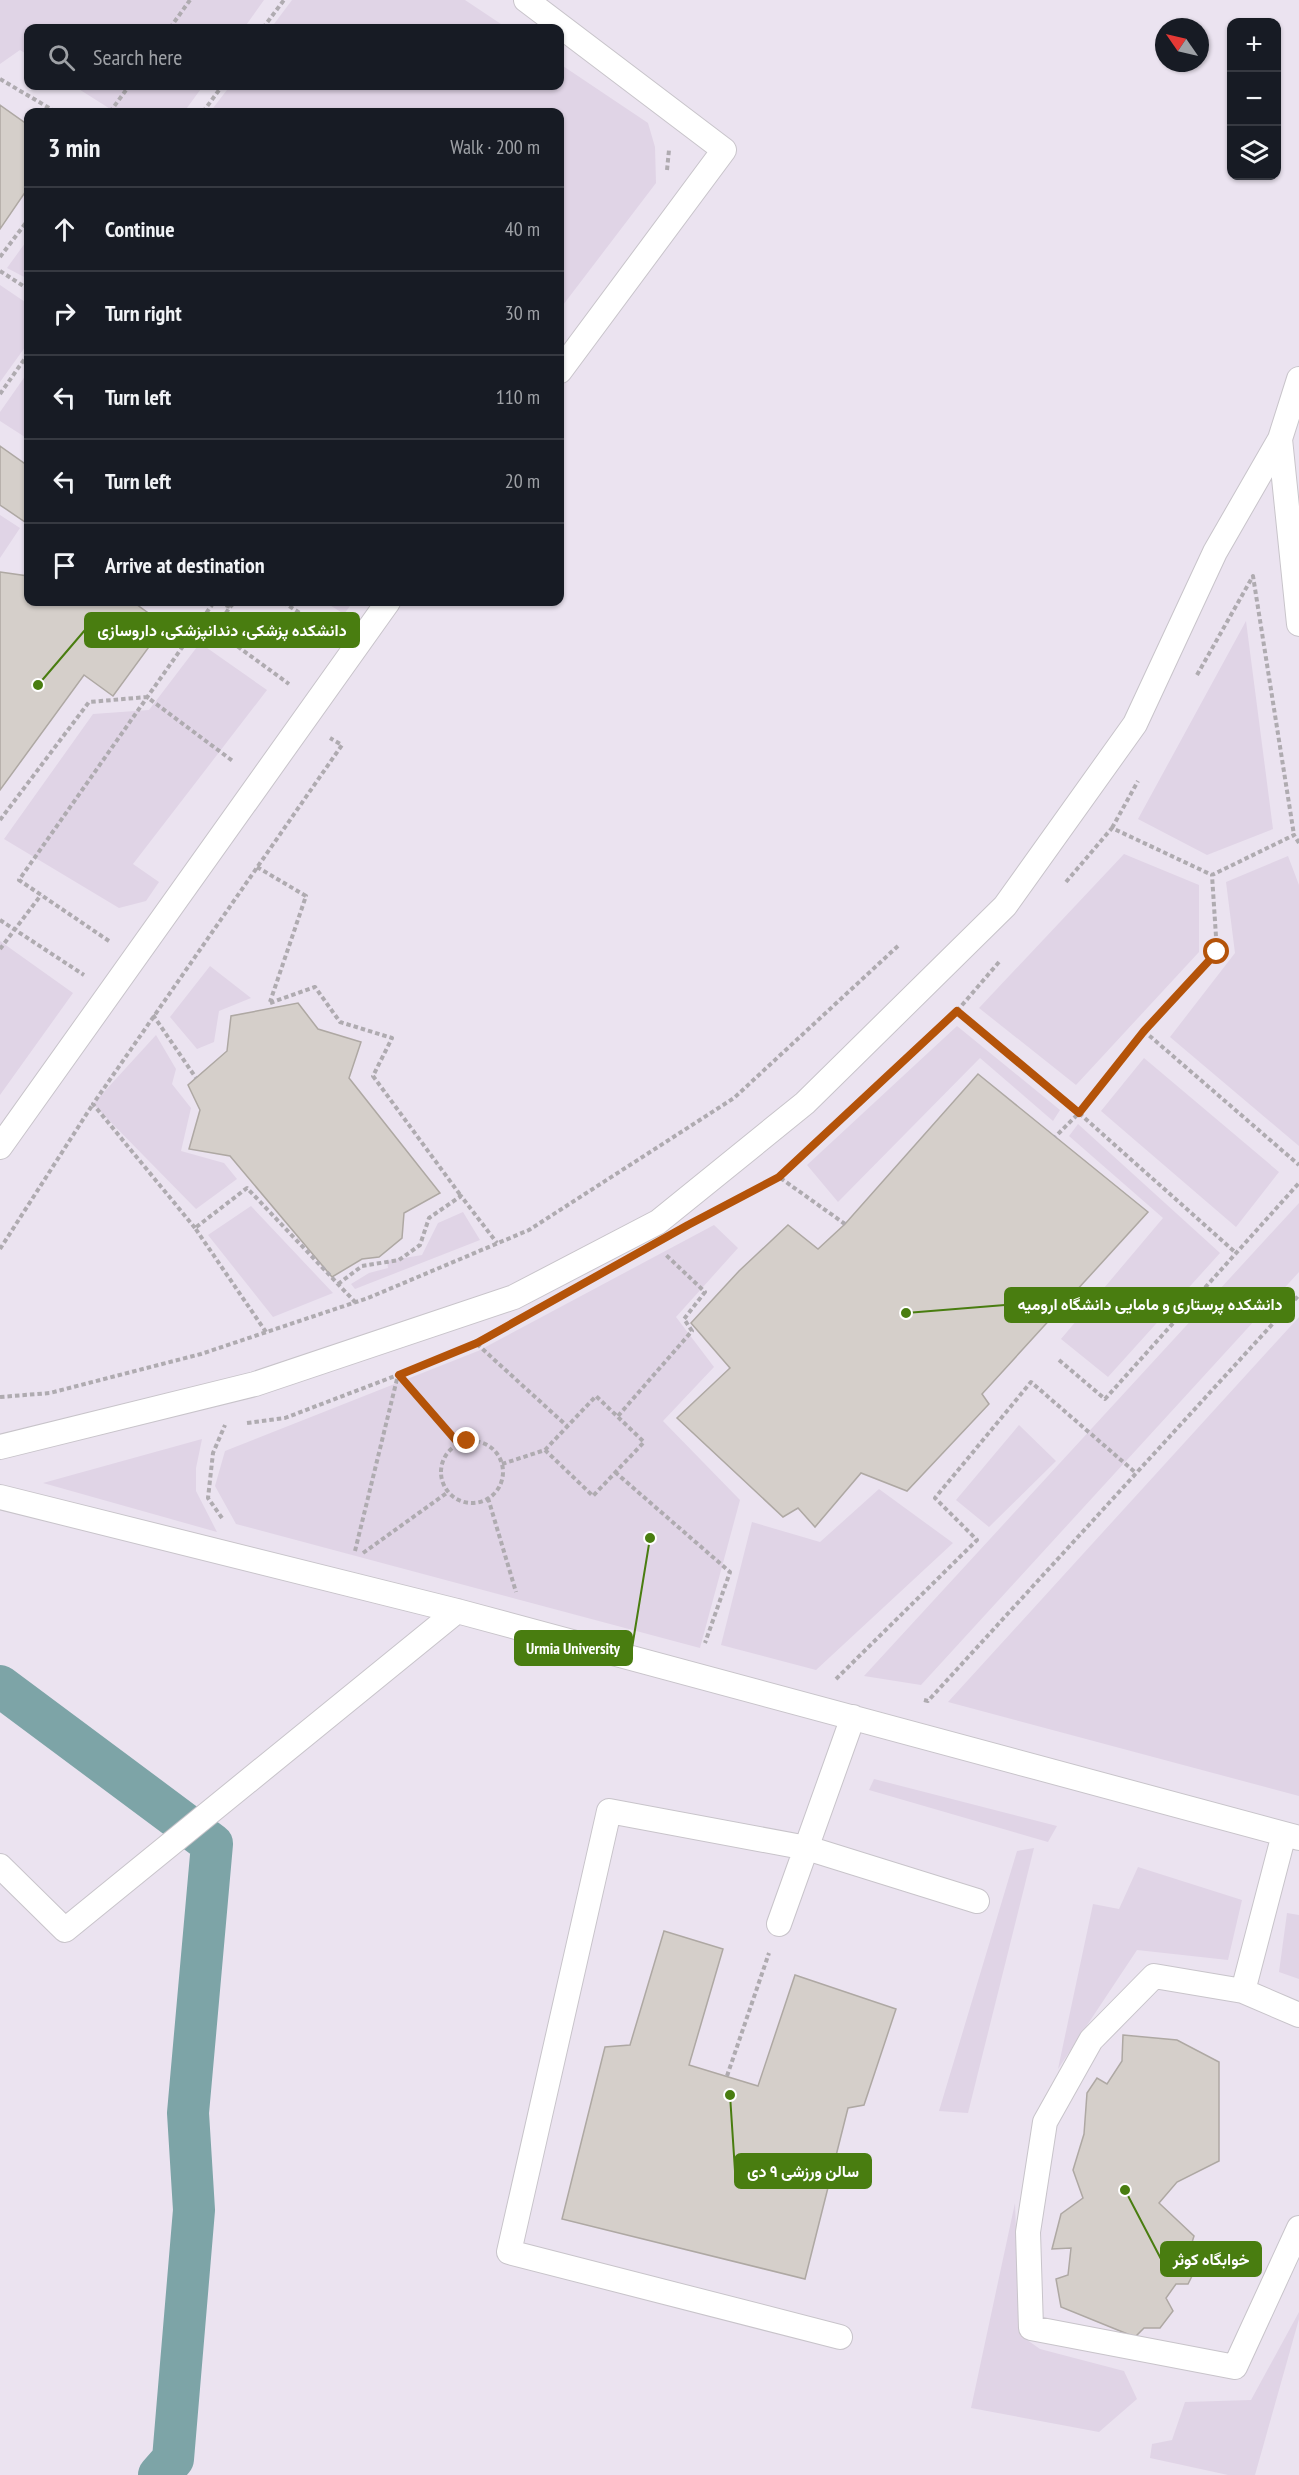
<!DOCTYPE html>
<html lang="en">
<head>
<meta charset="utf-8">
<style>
  :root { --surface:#171b24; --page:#20242c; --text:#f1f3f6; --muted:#9ea1a6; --line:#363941 }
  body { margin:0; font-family:"PT Sans Narrow",Vazirmatn,sans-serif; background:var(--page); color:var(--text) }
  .controls { position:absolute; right:18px; top:18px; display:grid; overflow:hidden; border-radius:12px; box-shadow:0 2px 4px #0004 }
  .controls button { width:54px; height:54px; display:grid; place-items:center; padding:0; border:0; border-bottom:2px solid var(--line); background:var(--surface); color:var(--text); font:30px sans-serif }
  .compass { position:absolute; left:1155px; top:18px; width:54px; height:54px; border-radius:50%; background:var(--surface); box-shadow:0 2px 4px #0004; rotate:304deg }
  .stop { position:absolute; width:18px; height:18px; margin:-14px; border:4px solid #b45309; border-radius:50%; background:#fff }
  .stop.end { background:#b45309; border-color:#fff; box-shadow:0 2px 6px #0008 }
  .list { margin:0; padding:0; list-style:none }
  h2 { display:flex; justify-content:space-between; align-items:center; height:78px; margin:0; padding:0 24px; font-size:26px }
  h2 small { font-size:20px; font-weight:400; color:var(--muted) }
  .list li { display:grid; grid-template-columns:39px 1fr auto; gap:18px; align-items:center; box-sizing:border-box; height:84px; padding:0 24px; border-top:2px solid var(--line) }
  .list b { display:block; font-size:22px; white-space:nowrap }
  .list em { font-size:20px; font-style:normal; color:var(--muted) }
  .icon { flex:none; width:33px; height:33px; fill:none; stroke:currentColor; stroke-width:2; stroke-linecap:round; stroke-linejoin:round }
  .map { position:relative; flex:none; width:1299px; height:2475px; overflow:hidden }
  .search { position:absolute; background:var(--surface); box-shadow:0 2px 4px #0004; left:24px; top:24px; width:540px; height:66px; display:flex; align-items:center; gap:15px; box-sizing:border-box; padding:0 21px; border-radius:12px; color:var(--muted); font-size:22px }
  .panel { position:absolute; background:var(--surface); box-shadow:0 2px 4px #0004; left:24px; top:108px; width:540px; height:498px; border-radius:12px }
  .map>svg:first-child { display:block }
  .built { fill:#ebe3f0; fill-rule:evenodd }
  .green { fill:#e0d4e6 }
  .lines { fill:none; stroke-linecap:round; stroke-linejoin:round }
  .canal { stroke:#7da4a7; stroke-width:42 }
  .building { fill:#d5cfca; stroke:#aea8a3; stroke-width:1.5 }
  .service-casing { stroke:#c8c4ca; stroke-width:26 }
  .path { stroke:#afabb0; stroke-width:4; stroke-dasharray:4.5 3; stroke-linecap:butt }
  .service { stroke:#fff; stroke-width:24 }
  .route { stroke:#b45309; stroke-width:8 }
  .leader { fill:none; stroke:#497d10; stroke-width:2 }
  .callout-dot { fill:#497d10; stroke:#fff; stroke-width:2 }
  .callout { fill:#497d10; stroke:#497d10; stroke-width:2 }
  .callout-label { font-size:16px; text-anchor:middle; font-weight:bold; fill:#fff }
</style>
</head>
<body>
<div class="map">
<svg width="1299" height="2475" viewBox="0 0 1299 2475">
  <rect width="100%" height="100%" fill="#f4f0f6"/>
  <path class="built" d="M0,0H1299V2475H0ZM1232,22H1276V176H1232ZM1164,27H1200V63H1164ZM28,28H560V86H28ZM28,112H560V602H28Z"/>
  <path class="green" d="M0,0H264L244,28H28V55L20,50L0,64Z
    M292,0H465L507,28H271Z
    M560,64L648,123L655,147L656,183L560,309V112H210L230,86H560Z
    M74,86H203L184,112H115Z
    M28,239V279L7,268Z
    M0,285L28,304V343L0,382Z
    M28,372V439L0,421V412Z
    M0,515L20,528L0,558Z
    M325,602H353L344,614Z
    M1246,621L1273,829L1207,855L1138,819Z
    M200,643L267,690L133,864L159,882L146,901L119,908L4,839L93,714L149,710Z
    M1124,854L1199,885V952L1076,1085L979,1008Z
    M1288,856L1299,885V1146L1170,1037L1235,953L1226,882Z
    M0,941L73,993L0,1095Z
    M210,966L251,998L219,1011L214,1042L197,1049L170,1017Z
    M957,1026L1060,1110L1053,1121L980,1058L838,1202L807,1165Z
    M156,1035L176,1069L172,1084L191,1108L181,1151L224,1163L237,1179L196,1209L93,1104Z
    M1144,1058L1279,1172L1236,1227L1101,1111Z
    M1078,1124L1220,1253L1108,1377L1061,1339L1163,1218L1069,1136Z
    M1299,1203V1272L921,1685L864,1676Z
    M251,1206L333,1293L273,1317L208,1235Z
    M463,1212L480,1240L355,1289L351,1284L369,1273L388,1268L387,1261L422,1255L438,1223Z
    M714,1225L738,1248L676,1317L714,1367L663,1421L740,1500L700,1648L236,1524L215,1486L225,1451L478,1351Z
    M1299,1317V1796L948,1702Z
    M1019,1425L1056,1461L989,1527L956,1500Z
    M202,1439L196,1468V1491L217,1532L43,1483Z
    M879,1489L953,1543L816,1670L721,1645L752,1522L820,1542Z
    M874,1779L1057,1826L1048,1842L869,1790Z
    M1034,1848L968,2113L939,2111L1017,1851Z
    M1138,1867L1242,1900L1228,1960L1137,1950L1058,2069L1093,1904L1119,1909Z
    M1287,1913L1299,1915V1979L1279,1972Z
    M1015,2203L1020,2335L1040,2349L1124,2371L1137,2399L1099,2432L971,2408Z
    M1299,2312V2319L1255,2475H1228L1150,2458L1152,2444L1172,2440L1185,2402L1251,2400Z"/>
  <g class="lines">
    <path class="canal" d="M0,1686L212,1844L188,2113L194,2210L173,2459L159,2475"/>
  </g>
  <path class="building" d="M0,105L28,125V188L0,229Z
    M0,446L28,466V524L0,505Z
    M0,572L28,576V602H133L165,625L113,696L84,675L0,790Z
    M298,1003L318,1029L361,1042L349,1078L440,1193L404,1213L402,1238L379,1257L362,1259L332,1277L230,1156L189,1149L200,1110L188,1085L227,1051L231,1016Z
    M978,1074L1148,1212L982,1394L989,1404L907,1491L861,1473L815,1527L798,1508L783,1517L677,1418L730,1368L691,1323L739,1271L788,1225L818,1249L845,1224Z
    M664,1931L723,1949L689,2065L758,2086L795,1975L896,2009L864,2105L848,2108L805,2279L562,2219L605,2047L630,2045Z
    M1123,2035L1177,2040L1219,2062V2161L1177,2182L1159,2203L1194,2236L1189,2252L1198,2264L1188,2284H1176L1166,2298L1173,2311L1160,2328H1144L1135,2337L1061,2307L1056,2279L1068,2275L1071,2248L1052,2249L1061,2214L1083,2198L1073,2170L1084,2134L1087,2093L1097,2078L1107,2084L1122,2061Z"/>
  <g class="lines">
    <g class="service-casing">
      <path id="service" d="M526,0L724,150L560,371
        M1280,439L1299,624
        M0,1147L388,602
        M0,1447L255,1384L514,1297L658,1222L805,1103L1005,906L1135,724L1215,552L1280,439L1299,379
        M0,1497L457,1611L1299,1838
        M0,1866L65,1930L457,1611
        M779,1924L853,1717
        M1243,1991L1284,1834
        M1299,2015L1243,1991L1154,1976L1091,2040L1045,2122L1028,2232L1031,2328L1235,2367L1299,2228
        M840,2337L509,2252L609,1811L807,1848L977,1901"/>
    </g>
    <path class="path" d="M170,28L190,0
      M263,28L284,0
      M0,79L56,112
      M110,112L129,86
      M203,112L222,86
      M667,170L669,150
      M0,257L28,220
      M0,271L28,289
      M0,394L28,354
      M219,602L230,607L215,630L289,684
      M283,602L327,631
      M230,607L235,602
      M1197,675L1253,576L1294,835
      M0,820L89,702L147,697L234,762
      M1112,828L1138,781
      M1299,843L1294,835L1212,875L1217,952L1144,1031L1299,1165
      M257,867L306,896L270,1002
      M1066,882L1112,828L1212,875
      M0,920L84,975
      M109,941L19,880L214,602
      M0,949L41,895
      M270,1003L315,987L340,1022L392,1038L373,1076L461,1196
      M957,1011L999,962
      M153,1015L196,1078
      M1144,1031L1079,1113L1236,1253
      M779,1177L957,1011L1079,1113L1055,1137
      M754,1190L779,1177L845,1224
      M195,1228L93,1104L342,745L330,738
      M0,1249L93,1104
      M338,1284L362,1266L399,1260L420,1245L429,1218L461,1196L497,1243
      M266,1332L195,1228L247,1188L355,1302
      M477,1344L567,1426
      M1059,1360L1105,1399L1299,1183
      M0,1397L50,1393L201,1354L368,1298L529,1230L734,1098L899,945
      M618,1416L692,1331L684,1319L705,1292L666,1255
      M247,1423L285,1418L416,1368
      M441 1472a31 31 0 1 1 62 0a31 31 0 1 1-62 0Z
      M502,1464L545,1450L596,1396L644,1442L593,1496L545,1450
      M615,1472L730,1572L705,1643
      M488,1498L516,1592
      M222,1518L208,1498L213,1453L225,1425
      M355,1551L398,1375L459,1444
      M363,1553L448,1492
      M836,1679L977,1540L935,1498L1031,1382L1136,1473
      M924,1700L928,1701L1299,1295
      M727,2076L769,1953"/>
    <use href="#service" class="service"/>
  </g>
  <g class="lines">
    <path class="route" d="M467,1441L459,1444L399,1375L477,1343L688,1225L779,1177L957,1011L1079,1113L1144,1031L1217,952"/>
  </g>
  <path class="leader" d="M38 685L85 630M906 1313L1005 1305M650 1538L632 1648M730 2095L735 2171M1125 2190L1161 2259"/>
  <g class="callout-dot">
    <circle cx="38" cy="685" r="6"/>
    <circle cx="906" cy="1313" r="6"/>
    <circle cx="650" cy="1538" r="6"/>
    <circle cx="730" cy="2095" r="6"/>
    <circle cx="1125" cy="2190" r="6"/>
  </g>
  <g class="callout">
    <rect x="85" y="613" width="274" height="34" rx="6"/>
    <rect x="1005" y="1288" width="289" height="34" rx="6"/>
    <rect x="515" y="1631" width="117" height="34" rx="6"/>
    <rect x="735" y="2154" width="136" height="34" rx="6"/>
    <rect x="1161" y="2242" width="100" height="34" rx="6"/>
  </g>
  <g class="callout-label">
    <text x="222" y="636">دانشکده پزشکی، دندانپزشکی، داروسازی</text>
    <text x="1150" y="1310">دانشکده پرستاری و مامایی دانشگاه ارومیه</text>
    <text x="573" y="1654">Urmia University</text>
    <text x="803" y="2177">سالن ورزشی ۹ دی</text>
    <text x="1211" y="2265">خوابگاه کوثر</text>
  </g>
</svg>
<div class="controls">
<button>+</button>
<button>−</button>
<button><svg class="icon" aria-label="layers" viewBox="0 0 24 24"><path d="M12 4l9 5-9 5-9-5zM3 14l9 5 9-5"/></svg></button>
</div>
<svg class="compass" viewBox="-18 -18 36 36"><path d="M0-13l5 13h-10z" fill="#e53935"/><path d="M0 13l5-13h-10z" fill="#9ea1a6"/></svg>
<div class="stop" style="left:1217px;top:952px"></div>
<div class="stop end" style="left:467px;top:1441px"></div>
<div class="search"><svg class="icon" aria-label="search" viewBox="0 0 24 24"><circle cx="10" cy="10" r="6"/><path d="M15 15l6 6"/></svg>Search here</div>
<section class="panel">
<h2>3 min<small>Walk · 200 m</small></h2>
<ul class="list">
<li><svg class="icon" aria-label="ahead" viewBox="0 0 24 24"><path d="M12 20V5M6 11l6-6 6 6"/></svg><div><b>Continue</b></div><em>40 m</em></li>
<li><svg class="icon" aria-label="right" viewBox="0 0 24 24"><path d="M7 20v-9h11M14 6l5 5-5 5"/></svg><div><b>Turn right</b></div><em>30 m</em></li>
<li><svg class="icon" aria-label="left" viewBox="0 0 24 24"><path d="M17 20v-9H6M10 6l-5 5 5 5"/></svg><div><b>Turn left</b></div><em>110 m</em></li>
<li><svg class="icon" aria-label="left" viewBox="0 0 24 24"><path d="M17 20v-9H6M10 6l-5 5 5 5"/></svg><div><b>Turn left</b></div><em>20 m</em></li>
<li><svg class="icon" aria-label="arrive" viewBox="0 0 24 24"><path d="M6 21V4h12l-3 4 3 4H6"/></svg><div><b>Arrive at destination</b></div></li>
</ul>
</section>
</div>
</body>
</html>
